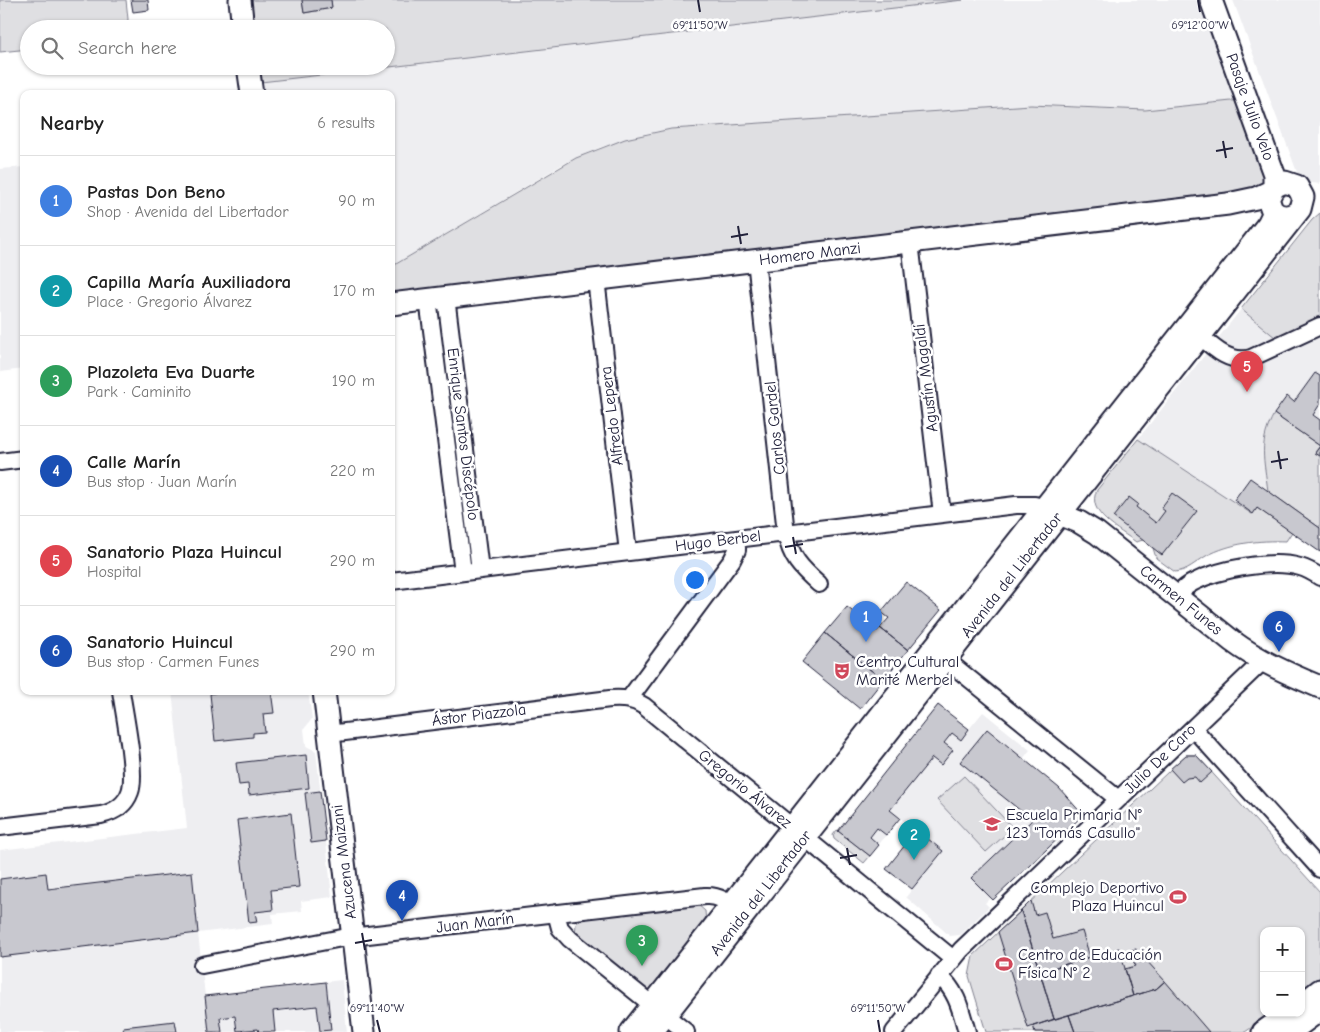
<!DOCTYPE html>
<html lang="en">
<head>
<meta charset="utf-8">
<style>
  :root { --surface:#fff; --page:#f2f2f2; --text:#222; --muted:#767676; --line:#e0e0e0; --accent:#7c3aed }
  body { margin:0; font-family:"Comic Neue",sans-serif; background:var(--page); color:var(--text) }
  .controls { position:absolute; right:15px; bottom:15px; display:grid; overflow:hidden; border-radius:10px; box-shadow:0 1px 4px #0004 }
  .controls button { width:45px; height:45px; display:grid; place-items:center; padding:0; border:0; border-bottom:1px solid var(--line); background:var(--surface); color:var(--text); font:25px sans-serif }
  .you { position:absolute; left:694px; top:579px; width:18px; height:18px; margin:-12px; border:4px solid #fff; border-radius:50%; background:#1a73e8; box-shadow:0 0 0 8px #1a73e833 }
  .badge { display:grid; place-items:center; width:32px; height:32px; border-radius:50%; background:var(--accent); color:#fff; font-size:16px; font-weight:700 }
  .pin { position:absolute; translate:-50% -41px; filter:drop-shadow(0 1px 2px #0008) }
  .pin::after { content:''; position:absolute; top:26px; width:18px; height:15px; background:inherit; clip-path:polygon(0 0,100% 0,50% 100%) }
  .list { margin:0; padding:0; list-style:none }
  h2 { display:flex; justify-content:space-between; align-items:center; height:65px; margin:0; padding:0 20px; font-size:21px }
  h2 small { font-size:16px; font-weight:400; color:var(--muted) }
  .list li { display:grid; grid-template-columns:32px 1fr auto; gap:15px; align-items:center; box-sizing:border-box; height:90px; padding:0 20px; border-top:1px solid var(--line) }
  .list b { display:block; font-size:19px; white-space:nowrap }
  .list p { margin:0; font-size:16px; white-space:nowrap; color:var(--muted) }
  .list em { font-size:16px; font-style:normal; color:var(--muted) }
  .icon { flex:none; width:28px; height:28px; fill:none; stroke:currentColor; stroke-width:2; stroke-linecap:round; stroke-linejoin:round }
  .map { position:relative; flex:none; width:1320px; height:1032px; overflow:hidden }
  .search { position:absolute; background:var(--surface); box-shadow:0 1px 4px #0004; left:20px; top:20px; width:375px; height:55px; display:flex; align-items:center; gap:12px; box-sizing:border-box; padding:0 18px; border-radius:28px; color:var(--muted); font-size:19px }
  .panel { position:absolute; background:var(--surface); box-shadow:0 1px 4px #0004; left:20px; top:90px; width:375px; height:605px; border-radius:10px }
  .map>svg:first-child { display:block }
  .built { fill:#eeeef1 }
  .green { fill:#dfdfe2; stroke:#80808e }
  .building { fill:#c8c8cf; stroke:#22223b }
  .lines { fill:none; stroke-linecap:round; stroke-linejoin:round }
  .minor-casing { stroke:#22223b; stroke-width:20 }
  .major-casing { stroke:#22223b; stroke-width:25 }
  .minor { stroke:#fff; stroke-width:16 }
  .major { stroke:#fff; stroke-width:21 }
  .ticks { fill:none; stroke:#22223b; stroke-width:2 }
  .labels { text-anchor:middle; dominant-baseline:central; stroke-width:5; stroke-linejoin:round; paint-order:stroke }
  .street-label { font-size:16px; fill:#22223b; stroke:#fff }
  .poi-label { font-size:16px; fill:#22223b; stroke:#fff; text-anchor:start }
  .ticks-label { font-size:12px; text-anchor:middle; fill:#22223b; stroke:#fff; stroke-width:5; stroke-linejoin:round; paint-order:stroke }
</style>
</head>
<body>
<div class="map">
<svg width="1320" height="1032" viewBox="0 0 1320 1032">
  <rect width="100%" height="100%" fill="#fff"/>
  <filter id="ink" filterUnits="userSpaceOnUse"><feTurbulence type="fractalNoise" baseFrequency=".02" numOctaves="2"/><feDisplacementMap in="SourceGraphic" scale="10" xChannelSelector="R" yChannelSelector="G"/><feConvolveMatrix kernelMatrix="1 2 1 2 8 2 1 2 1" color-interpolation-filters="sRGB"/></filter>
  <g filter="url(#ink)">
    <path class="built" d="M963,0H1203L1241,100L1145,110L1051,105L680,128L648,133L601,147L563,164L391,267V94H262L261,82Z
      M1233,0H1320V184L1305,182L1297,172Z
      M24,167V369L0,372V169Z
      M1320,213V552L1292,532L1286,541H1255L1229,546L1205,557L1183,572H1175L1156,558L1153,548L1143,540L1136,542L1100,514L1095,506V493L1312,220Z
      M172,691H308L312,719L304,729L306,746L316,751L332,897L301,901L302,911L272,914L273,924L198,933L205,996L342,980L347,1032H0V850L187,828Z
      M938,705L969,729L983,712L1030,750L1023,759L1059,788L1083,815L993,900L990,898L985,903L989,907L960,935L950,936L906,897L942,851L900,818L864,863L834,839L833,835L837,830L838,831Z"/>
    <path class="green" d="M0,0H126L128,19L127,29H29V49L0,52Z
      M251,0H302L304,13L332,8L331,0H963L261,82L259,66H386V29H255Z
      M1241,100L1267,176L1260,189L391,294V267L576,158L625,139L671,129L1031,105L1145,110Z
      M1320,213V317L1276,338L1241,309L1312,220Z
      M1274,414L1320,446L1315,452L1320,456V528L1268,491C1264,459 1258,444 1274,414Z
      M1138,439L1252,514L1257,508L1292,532L1286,541C1258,540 1231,543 1206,556C1196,562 1187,571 1175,572L1156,558L1153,548L1143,540L1136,542C1120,530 1085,513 1097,490Z
      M1186,755H1196L1320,892V977L1301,993V931H1264V1013H1273L1245,1032H986L969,976L973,956Z
      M964,776L1013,828L986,852L937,800Z
      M837,830L870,856L864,863L834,839L833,835Z
      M697,904L705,911L706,922L656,989L648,993L575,934L576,924L581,918Z"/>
    <path class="building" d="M131,0H148L149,10L133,12Z
      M302,0H331L332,8L304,13Z
      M1315,373L1320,376V404L1313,415L1320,420V456L1315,453L1320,446L1274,414L1287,396L1294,402Z
      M1250,478L1320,528V552L1257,508L1253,514L1234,500Z
      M1172,493L1197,511L1162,555L1113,517L1129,497L1138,504L1136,507L1156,523L1165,511L1161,508Z
      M906,582L941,610L908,650L880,628L889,618L881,612Z
      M847,607L877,631L880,628L908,650L883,680L825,633Z
      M825,633L883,680L860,709L802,662Z
      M223,691H271L274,713L263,714L265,732L253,733V737L215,741L210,694Z
      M938,705L969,729L961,740L952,733L944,743L953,750L941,765L932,758L890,810L900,818L886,835L877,828L870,837L879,845L870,856L838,831Z
      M987,729L1059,788L1083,815L993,900L971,878L1032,820L960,762Z
      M306,755L309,788L249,795L248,784L239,785L236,763Z
      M1186,755H1196L1212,772L1200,783L1195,777L1187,778L1182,782L1170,769Z
      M320,791L326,841L311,843L305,793Z
      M291,813L299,887L271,890L273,910L255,912L257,922L249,923L237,820Z
      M917,830L943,851L912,889L886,869Z
      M192,872L198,933L0,957V879L46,873L48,889Z
      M1031,901L1035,915L1045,912L1053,939L1082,931L1090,957L1040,972L1021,911Z
      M1021,911L1054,1019L1028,1028L998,932Z
      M1119,948L1133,996L1054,1019L1040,972Z
      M1136,949L1165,981L1156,989L1133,996L1125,969L1136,966L1127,951Z
      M1165,981L1209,1032H1075L1069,1015L1156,989Z
      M326,982L331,1030L320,1031L317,1006L273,1011L275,1032H259L258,1029L237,1031L235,1016L220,1018L222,1032H209L205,996Z
      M1069,1015L1075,1032H1035L1033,1026Z
      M175,1021L177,1032H124L123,1027Z"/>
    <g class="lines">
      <g class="minor-casing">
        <path id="minor" d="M910,242L942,514
          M756,260L786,533C791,558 800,567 819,584
          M596,279L628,552
          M446,297L480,570
          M428,299L463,572
          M1192,329C1209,343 1227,365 1251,358L1320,326
          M0,462L24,459
          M391,581L1016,505H1035L1044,508
          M1176,596C1182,590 1187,585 1194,582C1219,569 1272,559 1300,567C1307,569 1314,573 1320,577
          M945,659L1118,799
          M629,699L732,560L737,550V539
          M1193,728L1320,869
          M329,734L610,699C623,698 633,699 644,706L953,959
          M0,827L101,815C114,812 125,806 130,792C137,774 124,713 121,691
          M556,913L560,928L570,939L686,1032
          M202,965L342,938L705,896C720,895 729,903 740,912
          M939,976C957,990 961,1011 967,1032
          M894,1032L961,950L1263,661"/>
      </g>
      <g class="major-casing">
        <path id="major" d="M240,0L243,29
          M1211,0L1271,166L1274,174V187
          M248,66L252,94
          M391,304L1228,204L1256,198L1271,191
          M1047,509L1079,522L1097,533L1232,641C1259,661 1289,674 1320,687
          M324,691L364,1032
          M1301,1005L1320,990
          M631,1032L1268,224L1274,212
          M652,1032L1300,209L1303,197L1297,186L1285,182L1274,187L1268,199L1272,210C1280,218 1289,218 1297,212
          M1263,1032L1290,1013
          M1290,1032L1320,1010"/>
      </g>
      <use href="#minor" class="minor"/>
      <use href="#major" class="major"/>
    </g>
  </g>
  <path class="ticks" d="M698,0L700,12M1198,0L1200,12M1223,141L1226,158M1216,151L1233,148M738,226L741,244M731,237L748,234M1278,451L1281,469M1271,462L1288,459M793,537L796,554M785,547L803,544M847,848L850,865M840,858L857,855M362,933L365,950M355,943L372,940M377,1020L380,1032M878,1020L880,1032"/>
  <defs>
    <g id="theatre-bare" transform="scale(1.35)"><path d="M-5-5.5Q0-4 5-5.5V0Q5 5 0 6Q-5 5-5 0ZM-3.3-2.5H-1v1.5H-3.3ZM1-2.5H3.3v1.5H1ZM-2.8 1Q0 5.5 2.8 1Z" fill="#d1495b" stroke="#fff" stroke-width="2.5" paint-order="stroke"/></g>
    <g id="school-bare" transform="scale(1.35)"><path d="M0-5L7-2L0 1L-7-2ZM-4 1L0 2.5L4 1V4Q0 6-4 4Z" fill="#d1495b" stroke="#fff" stroke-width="2.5" paint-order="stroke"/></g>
    <g id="stadium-bare" transform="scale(1.35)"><path d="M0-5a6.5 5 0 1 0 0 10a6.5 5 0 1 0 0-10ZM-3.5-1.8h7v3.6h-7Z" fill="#d1495b" stroke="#fff" stroke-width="2.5" paint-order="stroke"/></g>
  </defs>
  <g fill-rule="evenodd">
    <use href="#theatre-bare" x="842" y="671"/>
    <use href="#school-bare" x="992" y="824"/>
    <use href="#stadium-bare" x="1178" y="897"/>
    <use href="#stadium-bare" x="1004" y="964"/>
  </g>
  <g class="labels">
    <g class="street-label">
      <text transform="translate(1250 107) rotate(70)">Pasaje Julio Velo</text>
      <text transform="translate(810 254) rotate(-7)">Homero Manzi</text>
      <text transform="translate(926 378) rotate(-97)">Agustín Magaldi</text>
      <text transform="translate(612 416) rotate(-97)">Alfredo Lepera</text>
      <text transform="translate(775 428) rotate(-96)">Carlos Gardel</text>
      <text transform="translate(463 434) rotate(83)">Enrique Santos Discépolo</text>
      <text transform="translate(718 541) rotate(-7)">Hugo Berbel</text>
      <text transform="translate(1012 575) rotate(-52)">Avenida del Libertador</text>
      <text transform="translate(1181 600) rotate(39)">Carmen Funes</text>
      <text transform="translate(479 715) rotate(-7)">Ástor Piazzola</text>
      <text transform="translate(1160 759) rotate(-44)">Julio De Caro</text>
      <text transform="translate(745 789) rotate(39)">Gregorio Álvarez</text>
      <text transform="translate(344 862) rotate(-97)">Azucena Maizani</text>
      <text transform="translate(761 893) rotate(-52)">Avenida del Libertador</text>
      <text transform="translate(475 923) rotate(-7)">Juan Marín</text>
    </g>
    <g class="poi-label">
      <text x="856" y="662">Centro Cultural<tspan x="856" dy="18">Marité Merbel</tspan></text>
      <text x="1006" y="815">Escuela Primaria N°<tspan x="1006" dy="18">123 "Tomás Casullo"</tspan></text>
      <text x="1164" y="888" text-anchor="end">Complejo Deportivo<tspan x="1164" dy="18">Plaza Huincul</tspan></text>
      <text x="1018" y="955">Centro de Educación<tspan x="1018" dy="18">Física N° 2</tspan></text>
    </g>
  </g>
  <g class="ticks-label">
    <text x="1200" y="29">69°12'00"W</text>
    <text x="700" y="29">69°11'50"W</text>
    <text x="377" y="1012">69°11'40"W</text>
    <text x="878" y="1012">69°11'50"W</text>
  </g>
</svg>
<div class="controls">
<button>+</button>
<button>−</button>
</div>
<div class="you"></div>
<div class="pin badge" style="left:866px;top:642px;background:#3f7fe0">1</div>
<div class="pin badge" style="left:914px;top:860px;background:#0f9aa8">2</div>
<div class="pin badge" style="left:642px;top:966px;background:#2e9e5b">3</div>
<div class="pin badge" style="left:402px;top:921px;background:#1a4fb4">4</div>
<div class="pin badge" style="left:1247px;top:392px;background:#e0444e">5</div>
<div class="pin badge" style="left:1279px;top:652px;background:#1a4fb4">6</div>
<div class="search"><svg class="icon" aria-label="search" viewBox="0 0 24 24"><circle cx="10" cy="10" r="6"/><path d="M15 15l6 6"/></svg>Search here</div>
<section class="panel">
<h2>Nearby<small>6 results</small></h2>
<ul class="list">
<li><span class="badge" style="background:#3f7fe0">1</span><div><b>Pastas Don Beno</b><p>Shop · Avenida del Libertador</p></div><em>90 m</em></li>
<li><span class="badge" style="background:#0f9aa8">2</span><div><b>Capilla María Auxiliadora</b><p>Place · Gregorio Álvarez</p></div><em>170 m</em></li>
<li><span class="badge" style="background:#2e9e5b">3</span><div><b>Plazoleta Eva Duarte</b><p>Park · Caminito</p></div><em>190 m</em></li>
<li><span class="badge" style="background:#1a4fb4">4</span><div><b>Calle Marín</b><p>Bus stop · Juan Marín</p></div><em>220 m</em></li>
<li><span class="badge" style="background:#e0444e">5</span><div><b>Sanatorio Plaza Huincul</b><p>Hospital</p></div><em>290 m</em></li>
<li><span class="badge" style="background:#1a4fb4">6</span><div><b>Sanatorio Huincul</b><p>Bus stop · Carmen Funes</p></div><em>290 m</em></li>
</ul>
</section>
</div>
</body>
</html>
